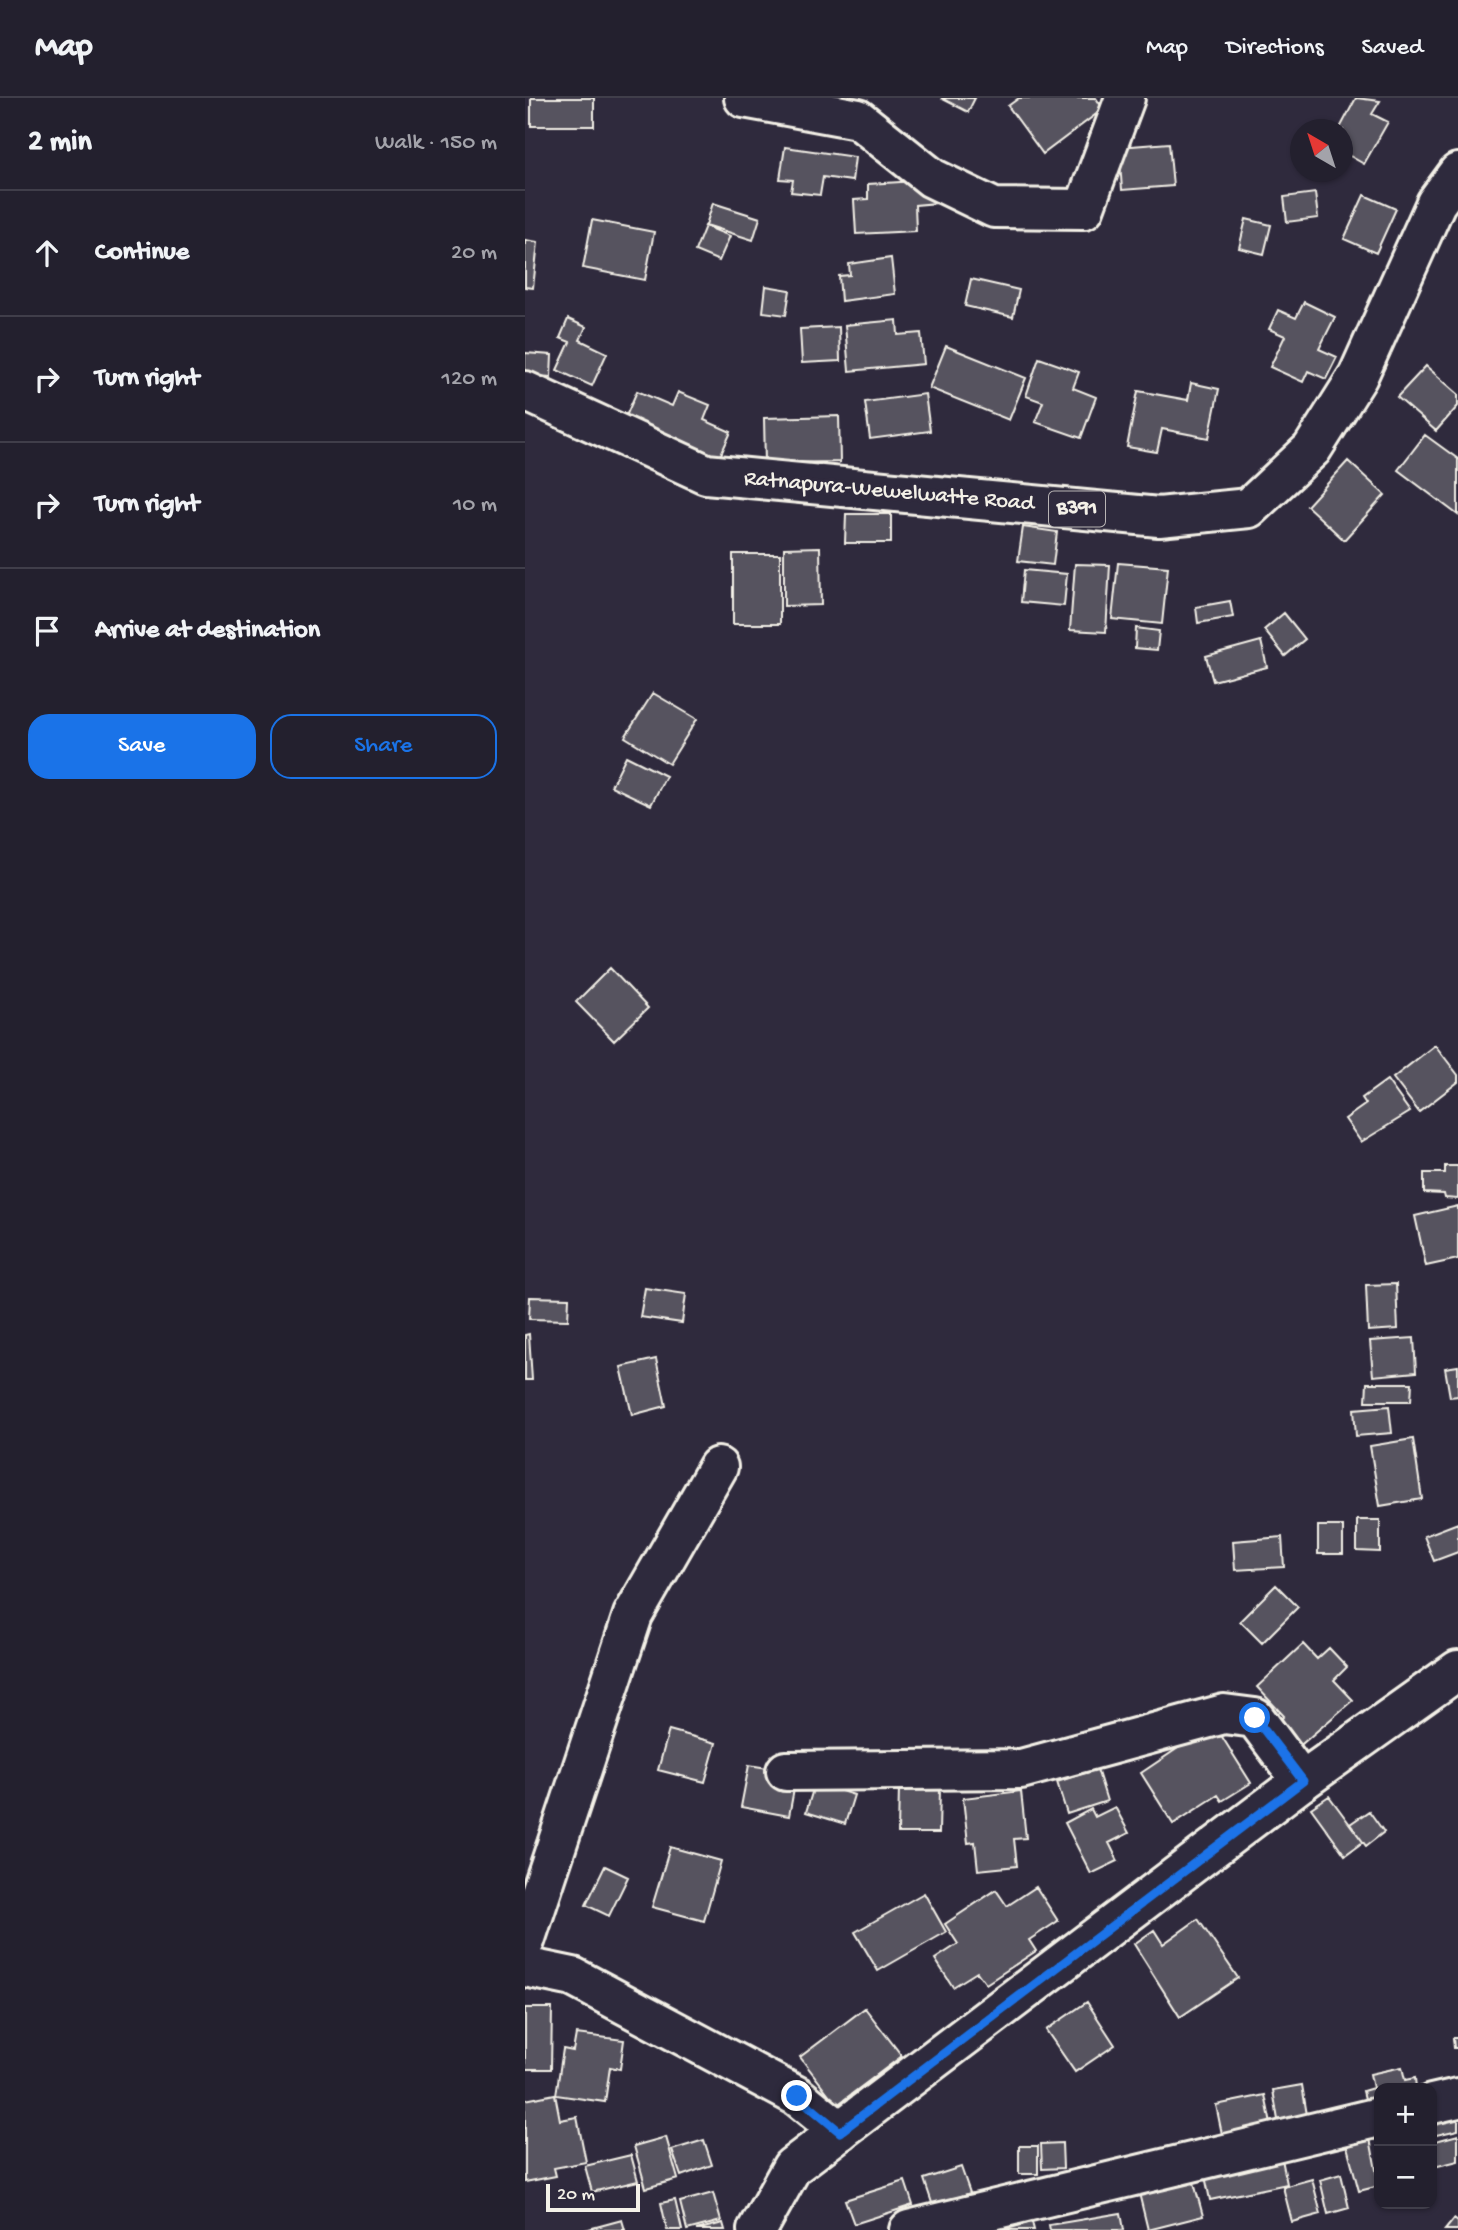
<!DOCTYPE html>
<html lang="en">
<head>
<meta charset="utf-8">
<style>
  :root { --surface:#23202e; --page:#2f2d3a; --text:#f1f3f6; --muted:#a3a3aa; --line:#403e4a; --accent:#1a73e8 }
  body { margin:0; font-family:"Gochi Hand",sans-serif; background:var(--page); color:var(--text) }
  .controls { position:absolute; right:21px; bottom:21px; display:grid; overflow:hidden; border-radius:14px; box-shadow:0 2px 5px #0004 }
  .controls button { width:63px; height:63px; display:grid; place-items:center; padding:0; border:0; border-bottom:2px solid var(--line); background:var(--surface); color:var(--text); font:35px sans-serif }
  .compass { position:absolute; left:765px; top:21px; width:63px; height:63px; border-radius:50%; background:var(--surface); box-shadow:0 2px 5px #0004; rotate:321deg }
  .scale { position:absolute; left:21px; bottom:18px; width:94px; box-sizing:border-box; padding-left:7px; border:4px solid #f4f1e8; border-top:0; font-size:19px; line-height:24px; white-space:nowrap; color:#f4f1e8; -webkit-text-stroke:5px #2f2a3d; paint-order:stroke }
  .stop { position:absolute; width:21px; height:21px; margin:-16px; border:5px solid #1a73e8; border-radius:50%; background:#fff }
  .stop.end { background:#1a73e8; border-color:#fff; box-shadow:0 2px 7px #0008 }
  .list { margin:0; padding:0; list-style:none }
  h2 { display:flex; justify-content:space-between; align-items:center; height:91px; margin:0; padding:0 28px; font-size:30px }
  h2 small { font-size:23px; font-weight:400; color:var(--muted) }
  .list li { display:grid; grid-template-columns:46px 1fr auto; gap:21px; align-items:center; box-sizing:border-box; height:126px; padding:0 28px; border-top:2px solid var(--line) }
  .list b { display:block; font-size:26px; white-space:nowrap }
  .list em { font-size:23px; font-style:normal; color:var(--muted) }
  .actions { display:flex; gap:14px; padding:21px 28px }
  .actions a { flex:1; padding:16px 0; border:2px solid var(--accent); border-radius:21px; text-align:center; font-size:24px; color:var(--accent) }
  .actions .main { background:var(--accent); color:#fff }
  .icon { flex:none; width:38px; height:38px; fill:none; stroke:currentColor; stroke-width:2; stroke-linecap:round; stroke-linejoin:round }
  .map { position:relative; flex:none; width:933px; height:2132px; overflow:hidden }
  header { display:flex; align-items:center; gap:42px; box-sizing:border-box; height:98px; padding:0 35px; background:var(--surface); border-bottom:2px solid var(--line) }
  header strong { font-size:33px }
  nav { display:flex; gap:38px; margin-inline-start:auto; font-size:24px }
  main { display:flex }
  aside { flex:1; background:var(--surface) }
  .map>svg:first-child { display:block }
  .building { fill:#56525f; stroke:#f4f1e8; stroke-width:2 }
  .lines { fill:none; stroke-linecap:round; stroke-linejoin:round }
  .street-casing { stroke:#f4f1e8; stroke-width:44 }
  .secondary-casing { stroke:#f4f1e8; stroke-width:44 }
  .primary-casing { stroke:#f4f1e8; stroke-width:44 }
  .street { stroke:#2f2a3d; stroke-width:38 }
  .secondary { stroke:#2f2a3d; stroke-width:38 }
  .primary { stroke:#2f2a3d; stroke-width:38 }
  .route { stroke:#1a73e8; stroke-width:9 }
  .labels { text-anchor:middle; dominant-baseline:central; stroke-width:7; stroke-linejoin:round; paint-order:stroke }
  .shield { fill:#2f2a3d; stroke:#b9b5b5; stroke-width:2 }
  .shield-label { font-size:21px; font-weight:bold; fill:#f4f1e8 }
  .street-label { font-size:23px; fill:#f4f1e8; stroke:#2f2a3d }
</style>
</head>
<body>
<header>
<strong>Map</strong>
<nav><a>Map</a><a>Directions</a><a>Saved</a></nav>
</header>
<main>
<aside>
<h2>2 min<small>Walk · 150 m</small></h2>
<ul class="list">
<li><svg class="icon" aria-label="ahead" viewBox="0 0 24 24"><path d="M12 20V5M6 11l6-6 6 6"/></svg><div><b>Continue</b></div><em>20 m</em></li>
<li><svg class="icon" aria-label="right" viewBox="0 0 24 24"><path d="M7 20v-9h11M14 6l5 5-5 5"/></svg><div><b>Turn right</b></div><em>120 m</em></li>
<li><svg class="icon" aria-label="right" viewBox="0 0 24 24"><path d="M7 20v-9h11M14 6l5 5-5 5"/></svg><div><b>Turn right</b></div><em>10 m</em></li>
<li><svg class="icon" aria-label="arrive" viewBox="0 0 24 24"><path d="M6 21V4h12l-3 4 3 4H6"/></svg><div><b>Arrive at destination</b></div></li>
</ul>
<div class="actions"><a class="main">Save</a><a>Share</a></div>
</aside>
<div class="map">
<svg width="933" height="2132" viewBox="0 0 933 2132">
  <rect width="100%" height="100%" fill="#2f2a3d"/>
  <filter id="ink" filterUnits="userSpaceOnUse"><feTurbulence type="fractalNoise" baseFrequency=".0143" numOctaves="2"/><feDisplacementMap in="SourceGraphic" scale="14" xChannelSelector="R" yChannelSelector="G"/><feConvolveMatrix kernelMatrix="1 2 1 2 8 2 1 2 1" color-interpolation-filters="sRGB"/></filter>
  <g filter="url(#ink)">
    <path class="building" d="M6,0H69V28H6Z
      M416,0H450L443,14Z
      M494,0H571L578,11L518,56L483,8Z
      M831,0L855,3L847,16L863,24L839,66L818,54V32H814Z
      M644,45L648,88L597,92L594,49Z
      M260,49L330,59L327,83L298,79L295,97L266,94L268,82L255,81Z
      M392,83V94L412,92V105L390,107L391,133L331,136L329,102L343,101V86Z
      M790,95L793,120L762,124L759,99Z
      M839,97L871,111L851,155L819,141Z
      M188,105L235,120L228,142L181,127Z
      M721,121L746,127L739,156L714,150Z
      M67,122L129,134L120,182L58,170Z
      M180,128L205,138L194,163L170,153Z
      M0,142L13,144L8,190L0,189Z
      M366,160L370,196L316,203L314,178L325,177L324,166Z
      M446,181L494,192L488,219L440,208Z
      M241,188L265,192L261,217L238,214Z
      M779,204L810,219L794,251L812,259L801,281L783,273L778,284L745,269L760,238L744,231L753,212L771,220Z
      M43,221L61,229L55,242L82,255L67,288L32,272L45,244L35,240Z
      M372,222L373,237L396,235L399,266L324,273L320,227Z
      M314,229L315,263L277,265L275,231Z
      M421,248L501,280L484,322L404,290Z
      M0,255L27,257L26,279L0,277Z
      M514,260L554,274L548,290L571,299L556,340L510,324L518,304L501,298Z
      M901,268L933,296V308L911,333L872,299Z
      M666,285L694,291L684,340L637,331L632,354L602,349L613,293L663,302Z
      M112,293L147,308L153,294L185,307L179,322L206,334L192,365L98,325Z
      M400,296L405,333L345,341L340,304Z
      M314,318L315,364L240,365L239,320Z
      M900,337L933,361V417L873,372Z
      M823,363L860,397L819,442L782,408Z
      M321,416H366V445H320Z
      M498,429L532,434L528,467L493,463Z
      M295,449L296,507L259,508V450Z
      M208,456H255V526H208Z
      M593,465L643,469L637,526L587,521Z
      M550,466L585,467L581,534L545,532Z
      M499,472L542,476L539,508L496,504Z
      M705,503L708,519L673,525L671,509Z
      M759,515L780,541L760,558L739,532Z
      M611,530L634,533L632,552L610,550Z
      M736,543L742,569L688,583L681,558Z
      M128,595L172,621L144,666L100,639Z
      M101,658L141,678L126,707L86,688Z
      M85,870L123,910L89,943L51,904Z
      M910,947L933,977V984L894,1014L868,980Z
      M862,982L885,1014L836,1044L820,1021L841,1006L837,1000Z
      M920,1068H933V1101L920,1100L919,1096L899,1095V1075H920Z
      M933,1108V1161L901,1168L890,1118Z
      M871,1186L873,1231L843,1233L841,1187Z
      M120,1190L161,1196L157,1225L115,1219Z
      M5,1199L44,1200L43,1222L4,1221Z
      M4,1236L7,1282H0V1237Z
      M889,1240L891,1274L848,1278L845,1243Z
      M131,1261L141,1308L107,1317L96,1269Z
      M933,1268V1298L925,1299L920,1270Z
      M842,1285H887L886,1303H841Z
      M864,1308L867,1335L831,1338L829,1311Z
      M888,1341L897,1401L855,1408L845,1348Z
      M832,1422H855V1454L832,1453Z
      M933,1425V1454L909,1463L899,1438Z
      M793,1428H818V1456H793Z
      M757,1439L759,1469L710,1472L708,1443Z
      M751,1487L773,1509L737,1545L715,1523Z
      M778,1546L792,1561L804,1550L822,1569L809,1582L828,1602L771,1651L749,1628L759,1618L732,1589Z
      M689,1626L726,1685L697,1703L693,1697L648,1726L616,1675Z
      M144,1632L191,1645L180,1684L133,1672Z
      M224,1667L272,1675L264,1718L216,1709Z
      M572,1671L582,1703L542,1716L532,1684Z
      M290,1685L329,1697L320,1726L281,1714Z
      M374,1689L415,1690L414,1735H373Z
      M496,1693L501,1740L489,1741L492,1768L453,1772L450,1744L443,1745L438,1700Z
      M804,1698L838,1744L820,1757L786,1710Z
      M590,1709L604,1735L584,1745L593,1763L566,1776L540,1725L566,1711L570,1719Z
      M844,1713L859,1734L841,1748L825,1726Z
      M145,1749L196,1763L179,1823L127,1809Z
      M80,1768L103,1779L84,1818L61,1807Z
      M511,1789L533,1823L504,1842L511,1853L461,1886L452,1874L428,1889L410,1861L433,1846L420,1826L471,1792L482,1808Z
      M399,1795L421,1834L353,1873L330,1834Z
      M673,1821L713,1880L655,1919L609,1846L629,1832L638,1846Z
      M562,1904L590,1947L550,1974L521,1932Z
      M0,1910H27L26,1971H0Z
      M340,1910L377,1958L312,2007L275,1959Z
      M51,1936L99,1942L95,1971L85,1969L80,2004L31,1997L38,1951L48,1953Z
      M928,1940H933V1950H929Z
      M877,1969L880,1982L890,1980L891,1990H854V2006L842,2009L838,1993L848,1990L845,1976Z
      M777,1987L782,2017L753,2022L748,1992Z
      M30,1996L35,2022L52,2019L61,2064L29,2070L31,2078L0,2084V2002Z
      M740,1997L747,2031L698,2041L691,2007Z
      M907,2016L933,2019V2032L907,2038Z
      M844,2035L854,2088L834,2093L820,2041Z
      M933,2037V2063L909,2069L907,2044Z
      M141,2039L153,2081L121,2090L109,2048Z
      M179,2042L187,2067L156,2078L147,2052Z
      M537,2045L538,2070L517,2071L516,2046Z
      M494,2048H513V2076H494Z
      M756,2056L762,2086L685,2102L679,2073Z
      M106,2057L113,2083L67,2094L60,2068Z
      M436,2069L445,2095L408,2108L399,2081Z
      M816,2076L824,2110L803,2116L795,2082Z
      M668,2081L678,2118L623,2132L614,2095Z
      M787,2081L796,2116L767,2124L758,2089Z
      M380,2083L388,2107L329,2126L320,2102Z
      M188,2095L196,2123L162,2132L155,2104Z
      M150,2102L157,2132H142L136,2105Z
      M596,2115L599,2132H525L524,2127Z
      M929,2121L933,2124V2132H920Z
      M97,2122L100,2132H60Z
      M507,2124L509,2132H478Z
      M198,2125L200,2132H171Z"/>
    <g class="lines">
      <g class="street-casing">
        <path id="street" d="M219,0L333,21L407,80L469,110L559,111L600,0
          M261,1673L496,1671L699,1616L730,1620L777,1683
          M0,1843L108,1517L193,1369
          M0,1869L48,1879L272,1998L315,2033
          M907,2006L933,2000
          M384,2132L854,2019"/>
      </g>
      <g class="secondary-casing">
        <path id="secondary" d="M232,2132L267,2069L777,1683L933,1572"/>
      </g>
      <g class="primary-casing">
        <path id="primary" d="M0,293L181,376L634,419L724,410L787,351L833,278L911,105L933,75"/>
      </g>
      <use href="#street" class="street"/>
      <use href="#secondary" class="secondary"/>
      <use href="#primary" class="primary"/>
    </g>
  </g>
  <g class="lines" filter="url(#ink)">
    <path class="route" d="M272,1998L315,2034L778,1683L730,1620"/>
  </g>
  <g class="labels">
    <rect class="shield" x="524" y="393.5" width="56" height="35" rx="5"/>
    <g class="shield-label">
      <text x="552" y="411">B391</text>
    </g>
    <g class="street-label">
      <text transform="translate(364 394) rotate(5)">Ratnapura-Wewelwatte Road</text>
    </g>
  </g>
</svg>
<div class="controls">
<button>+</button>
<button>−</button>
</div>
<svg class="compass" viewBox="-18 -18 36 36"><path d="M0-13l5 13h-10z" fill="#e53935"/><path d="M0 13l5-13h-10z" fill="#a3a3aa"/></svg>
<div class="scale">20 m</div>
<div class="stop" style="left:730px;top:1620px"></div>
<div class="stop end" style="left:272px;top:1998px"></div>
</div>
</main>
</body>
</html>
